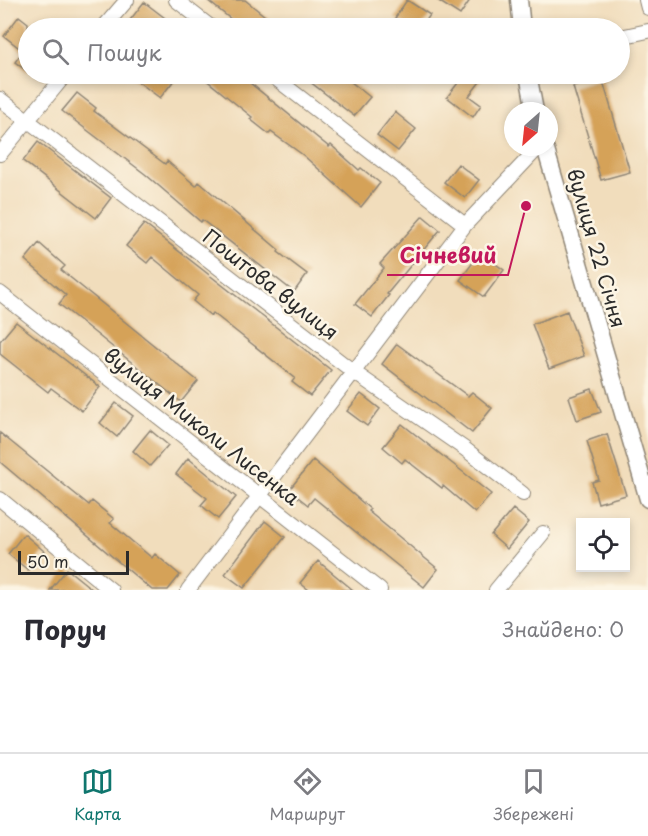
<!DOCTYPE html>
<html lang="uk">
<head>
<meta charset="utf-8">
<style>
  :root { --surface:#fff; --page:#f2f2f3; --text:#2b2b33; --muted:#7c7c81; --line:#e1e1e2; --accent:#0f766e }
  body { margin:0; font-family:"Playpen Sans",sans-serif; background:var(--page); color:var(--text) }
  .controls { position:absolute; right:18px; bottom:18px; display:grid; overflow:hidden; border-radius:0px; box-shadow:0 3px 9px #0003 }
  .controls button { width:54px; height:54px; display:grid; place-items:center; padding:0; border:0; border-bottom:2px solid var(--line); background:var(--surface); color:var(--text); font:30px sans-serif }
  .compass { position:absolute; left:504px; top:102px; width:54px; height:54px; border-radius:50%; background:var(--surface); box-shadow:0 3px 9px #0003; rotate:207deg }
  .scale { position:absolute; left:18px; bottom:15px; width:111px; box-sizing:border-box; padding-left:6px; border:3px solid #2b2b2b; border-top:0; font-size:16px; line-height:21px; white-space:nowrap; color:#2b2b2b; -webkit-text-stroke:4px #fcf5e5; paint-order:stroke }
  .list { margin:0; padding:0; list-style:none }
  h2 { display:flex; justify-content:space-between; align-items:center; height:78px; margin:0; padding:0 24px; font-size:26px }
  h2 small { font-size:20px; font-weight:400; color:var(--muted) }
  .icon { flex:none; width:33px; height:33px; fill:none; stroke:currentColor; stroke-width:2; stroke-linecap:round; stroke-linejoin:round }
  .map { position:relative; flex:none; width:648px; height:590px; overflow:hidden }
  .search { position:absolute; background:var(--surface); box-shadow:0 3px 9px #0003; left:18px; right:18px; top:18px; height:66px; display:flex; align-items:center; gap:15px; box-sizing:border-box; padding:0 21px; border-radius:33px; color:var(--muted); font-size:22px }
  .sheet { height:162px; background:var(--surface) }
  nav { display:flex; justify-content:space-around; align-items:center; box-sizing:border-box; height:84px; border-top:2px solid var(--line); background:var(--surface); font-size:16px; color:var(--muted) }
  nav a { display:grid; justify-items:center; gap:3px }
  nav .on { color:var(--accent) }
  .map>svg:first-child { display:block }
  .building { fill:#d5a258 }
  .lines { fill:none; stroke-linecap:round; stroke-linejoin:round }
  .minor-casing { stroke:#8e8474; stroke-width:16 }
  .tertiary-casing { stroke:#8e8474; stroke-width:19 }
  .minor { stroke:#fff; stroke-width:14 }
  .tertiary { stroke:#fff; stroke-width:16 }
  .labels { text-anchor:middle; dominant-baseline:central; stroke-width:5; stroke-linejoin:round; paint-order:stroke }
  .street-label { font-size:20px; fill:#2b2b2b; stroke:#fcf5e5 }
  .leader { fill:none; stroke:#c2185b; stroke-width:2 }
  .callout-dot { fill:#c2185b; stroke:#fcf5e5; stroke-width:2 }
  .callout-label { font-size:21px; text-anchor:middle; font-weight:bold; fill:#c2185b; stroke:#fcf5e5; stroke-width:5; stroke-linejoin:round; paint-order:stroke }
</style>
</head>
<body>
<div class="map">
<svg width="648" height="590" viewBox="0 0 648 590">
  <rect width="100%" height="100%" fill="#fcf5e5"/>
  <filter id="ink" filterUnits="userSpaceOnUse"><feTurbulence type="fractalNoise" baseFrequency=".0167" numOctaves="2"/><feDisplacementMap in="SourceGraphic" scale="12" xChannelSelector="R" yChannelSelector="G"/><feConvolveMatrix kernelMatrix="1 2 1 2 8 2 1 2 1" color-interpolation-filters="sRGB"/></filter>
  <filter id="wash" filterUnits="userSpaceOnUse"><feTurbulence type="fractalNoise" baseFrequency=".008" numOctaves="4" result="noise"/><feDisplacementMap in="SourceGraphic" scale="24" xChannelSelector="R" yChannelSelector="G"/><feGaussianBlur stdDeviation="1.35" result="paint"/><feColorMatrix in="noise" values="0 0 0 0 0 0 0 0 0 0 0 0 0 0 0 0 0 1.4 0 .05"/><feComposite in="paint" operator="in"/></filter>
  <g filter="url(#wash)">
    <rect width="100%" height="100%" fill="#f1ddbc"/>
    <g id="blocks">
      <path class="building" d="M207,0H245L280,28H242Z
        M407,0L430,15L421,28H411L395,18Z
        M437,0H470L460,15Z
        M144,2L165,18L156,28H133L127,24Z
        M19,16L28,23V72L15,62L23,51L4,36Z
        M128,74H179L160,98Z
        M199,74H239L329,147L331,145L359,170L361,168L380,183L361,207L303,155L271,132L269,134L250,119L252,117Z
        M300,74H341L370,97L354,116Z
        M465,74H486L469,96L481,105L473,117L447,97Z
        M602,78L630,172L601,180L573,87Z
        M77,93L96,108L94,111L165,164L167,161L196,186L199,182L279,250L278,252L307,274L294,292L202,220L201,222L145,174L62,111Z
        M395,112L416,129L398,151L377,135Z
        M38,142L111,198L96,218L23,161Z
        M458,164L479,180L465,198L444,182Z
        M423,216L440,230L387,294L389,295L372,317L355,304L384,268L380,264Z
        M144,224L331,370L310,396L292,382L295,378L213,313L211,316L193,301L198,295L152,257L147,263L126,246Z
        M39,243L65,266L61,270L198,381L181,402L59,304L66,295L25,260Z
        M480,253L504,270L484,297L460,280Z
        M567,311L584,356L549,369L532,324Z
        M16,322L100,387L82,411L51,388L48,392L0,354V341Z
        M397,344L468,396L472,392L492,408L472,433L382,364Z
        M592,389L601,412L577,420L569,397Z
        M361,394L380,409L367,426L347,411Z
        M116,403L133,416L117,437L100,423Z
        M402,424L491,494L475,513L443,486L442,488L405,459L402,463L383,447Z
        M150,430L168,445L150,466L133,451Z
        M0,433L89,505L92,501L114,519L110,523L152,558L155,554L180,575L168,590H152L0,462Z
        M607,434L626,495L598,503L592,482L599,480L587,441Z
        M188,458L236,497L218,519L201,505L207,498L176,474Z
        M313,460L370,509L368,511L438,569L424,587L314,498L308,505L289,490Z
        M513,509L529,522L507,549L491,535Z
        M265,521L285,537L244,588L225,574Z
        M24,534L44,551L28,570L8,554Z
        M318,561L353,590H309L300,583Z
        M67,569L93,590H50Z"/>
    </g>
  </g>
  <g filter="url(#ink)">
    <use href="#blocks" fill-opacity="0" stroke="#8e8474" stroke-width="1.5"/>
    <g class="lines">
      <g class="minor-casing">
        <path id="minor" d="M176,0L212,28
          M646,0L648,8
          M103,28L127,0
          M620,37L648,31
          M270,74L465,225
          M0,99L355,373L465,449L523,494
          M0,154L66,74
          M0,293L380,590
          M0,499L111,590
          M188,590L465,225L539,147
          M496,590L543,533"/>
      </g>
      <g class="tertiary-casing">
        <path id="tertiary" d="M519,0L522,28
          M528,74L535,111
          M545,147L648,499"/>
      </g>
      <use href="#minor" class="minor"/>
      <use href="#tertiary" class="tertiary"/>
    </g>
  </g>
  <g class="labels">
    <g class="street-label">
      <text transform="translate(597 248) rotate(74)">вулиця 22 Січня</text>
      <text transform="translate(271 284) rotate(38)">Поштова вулиця</text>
      <text transform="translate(202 426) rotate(38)">вулиця Миколи Лисенка</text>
    </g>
  </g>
  <path class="leader" d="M526 206L508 275H387"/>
  <circle class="callout-dot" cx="526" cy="206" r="6"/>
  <g class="callout-label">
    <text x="448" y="263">Січневий</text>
  </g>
</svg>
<div class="controls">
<button><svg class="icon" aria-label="locate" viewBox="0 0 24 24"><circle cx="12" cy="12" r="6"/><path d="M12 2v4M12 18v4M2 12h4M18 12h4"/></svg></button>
</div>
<svg class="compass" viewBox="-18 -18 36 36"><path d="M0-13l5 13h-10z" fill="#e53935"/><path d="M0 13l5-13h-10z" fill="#7c7c81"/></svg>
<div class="scale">50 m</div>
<div class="search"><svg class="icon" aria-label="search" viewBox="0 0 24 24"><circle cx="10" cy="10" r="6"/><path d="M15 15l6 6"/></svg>Пошук</div>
</div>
<section class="sheet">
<h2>Поруч<small>Знайдено: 0</small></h2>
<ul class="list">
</ul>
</section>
<nav>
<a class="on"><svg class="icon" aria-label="map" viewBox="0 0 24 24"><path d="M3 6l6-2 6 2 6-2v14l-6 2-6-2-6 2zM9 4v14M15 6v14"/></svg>Карта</a>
<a><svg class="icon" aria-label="directions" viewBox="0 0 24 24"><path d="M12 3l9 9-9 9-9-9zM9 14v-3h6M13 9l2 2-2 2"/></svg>Маршрут</a>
<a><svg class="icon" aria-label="saved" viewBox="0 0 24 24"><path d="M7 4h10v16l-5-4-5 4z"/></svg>Збережені</a>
</nav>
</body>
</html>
